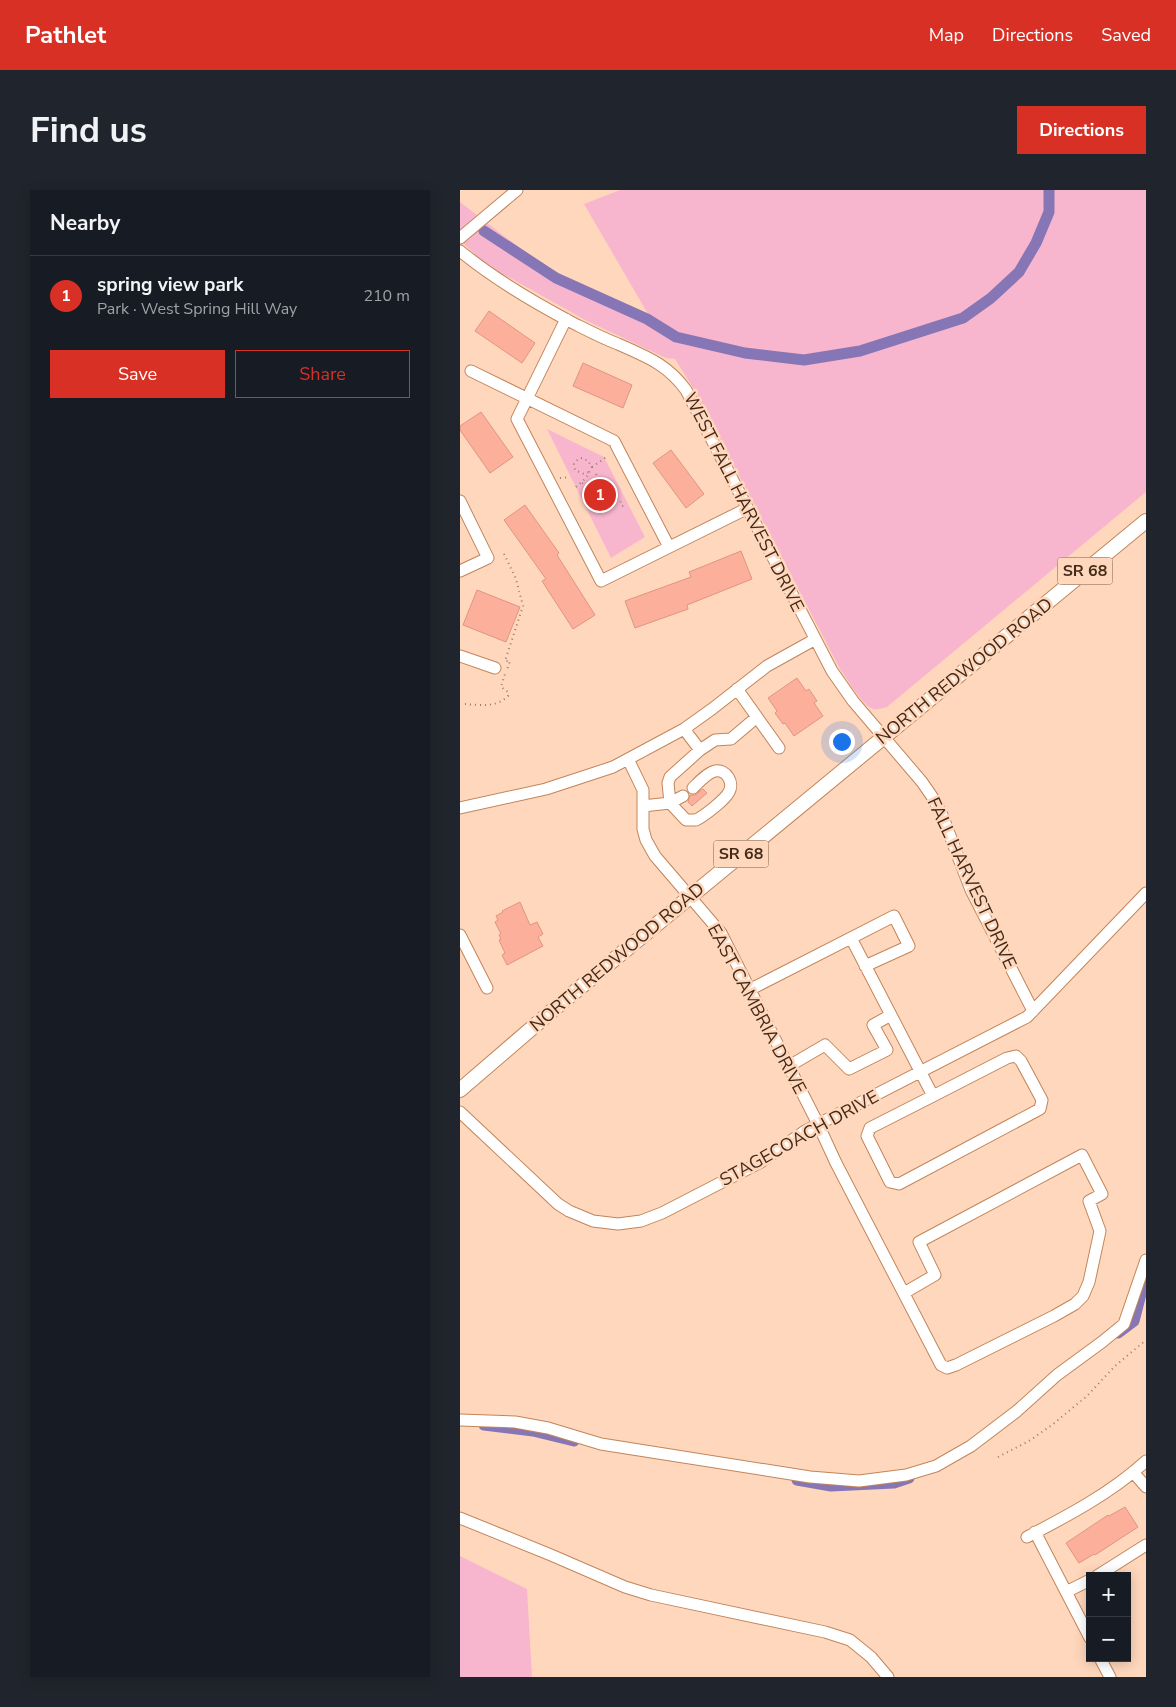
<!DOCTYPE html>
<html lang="en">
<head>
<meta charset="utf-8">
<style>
  :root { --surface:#171b24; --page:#20242c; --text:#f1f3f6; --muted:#9ea1a6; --line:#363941; --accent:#d93025 }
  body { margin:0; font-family:"Nunito Sans",sans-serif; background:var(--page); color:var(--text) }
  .controls { position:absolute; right:15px; bottom:15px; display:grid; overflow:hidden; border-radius:0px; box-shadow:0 2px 12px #0003 }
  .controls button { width:45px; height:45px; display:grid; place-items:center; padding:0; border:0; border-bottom:1px solid var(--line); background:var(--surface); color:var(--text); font:25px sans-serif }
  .you { position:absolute; left:381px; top:551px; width:18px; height:18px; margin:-12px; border:4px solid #fff; border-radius:50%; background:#1a73e8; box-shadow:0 0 0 8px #1a73e833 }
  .badge { display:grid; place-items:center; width:32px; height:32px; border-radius:50%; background:var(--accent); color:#fff; font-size:16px; font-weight:700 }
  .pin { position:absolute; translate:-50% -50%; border:2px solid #fff; box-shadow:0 1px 5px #0006 }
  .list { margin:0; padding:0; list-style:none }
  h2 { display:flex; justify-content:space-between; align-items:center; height:65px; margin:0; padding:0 20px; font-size:21px }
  h2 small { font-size:16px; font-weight:400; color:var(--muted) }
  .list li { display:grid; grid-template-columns:32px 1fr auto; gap:15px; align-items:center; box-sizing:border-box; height:80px; padding:0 20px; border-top:1px solid var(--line) }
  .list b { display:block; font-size:19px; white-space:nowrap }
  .list p { margin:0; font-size:16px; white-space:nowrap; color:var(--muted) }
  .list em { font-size:16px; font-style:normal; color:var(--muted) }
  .actions { display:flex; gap:10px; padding:15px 20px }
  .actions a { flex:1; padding:11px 0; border:1px solid var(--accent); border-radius:0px; text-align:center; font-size:18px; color:var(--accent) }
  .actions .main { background:var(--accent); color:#fff }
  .map { position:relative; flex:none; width:686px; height:1487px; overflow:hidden; border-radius:0px }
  header { display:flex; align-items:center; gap:30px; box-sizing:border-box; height:70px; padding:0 25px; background:var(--accent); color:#fff }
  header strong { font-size:24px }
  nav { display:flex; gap:28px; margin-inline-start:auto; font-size:18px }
  .intro { display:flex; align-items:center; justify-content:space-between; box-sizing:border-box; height:120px; padding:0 30px }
  h1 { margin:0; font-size:35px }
  .button { padding:12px 22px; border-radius:0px; background:var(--accent); color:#fff; font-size:18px; font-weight:700 }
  main { display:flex; gap:30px; padding:0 30px }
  aside { flex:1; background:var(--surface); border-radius:0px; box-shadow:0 2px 12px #0003 }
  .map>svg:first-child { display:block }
  .green { fill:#f8b6ce }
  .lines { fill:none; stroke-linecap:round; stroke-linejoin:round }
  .canal { stroke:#8776b5; stroke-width:11 }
  .building { fill:#fcaf9b; stroke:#df9581 }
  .minor-casing { stroke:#c2855a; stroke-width:13 }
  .major-casing { stroke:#c2855a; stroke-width:16 }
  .path { stroke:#9d7d66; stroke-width:2; stroke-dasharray:1 4; stroke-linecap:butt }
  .minor { stroke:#fff; stroke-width:11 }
  .major { stroke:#fff; stroke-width:14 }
  .labels { text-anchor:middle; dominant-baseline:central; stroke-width:5; stroke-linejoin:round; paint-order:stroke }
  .shield { fill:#ffd7bc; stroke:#7b5e49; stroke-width:1 }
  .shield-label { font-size:16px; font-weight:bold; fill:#432a18 }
  .street-label { font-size:18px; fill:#432a18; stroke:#ffd7bc }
</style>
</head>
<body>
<header>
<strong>Pathlet</strong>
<nav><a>Map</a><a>Directions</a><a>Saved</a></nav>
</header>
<div class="intro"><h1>Find us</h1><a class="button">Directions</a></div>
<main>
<aside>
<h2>Nearby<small></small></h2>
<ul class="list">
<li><span class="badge">1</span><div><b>spring view park</b><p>Park · West Spring Hill Way</p></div><em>210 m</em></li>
</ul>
<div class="actions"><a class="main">Save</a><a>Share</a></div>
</aside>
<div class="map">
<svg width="686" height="1487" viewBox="0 0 686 1487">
  <rect width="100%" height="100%" fill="#ffd7bc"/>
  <path class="green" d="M160,0H686V302L427,517C422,518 416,521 411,518C401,513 387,489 380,479L235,201L215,169L206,168L127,131L25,74L0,50V12C35,39 75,72 114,92C138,104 163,115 188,124L124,14Z
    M87,239L144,267L185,347L151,368Z
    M0,1366L67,1399L72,1487H0Z"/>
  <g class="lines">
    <path class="canal" d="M24,41L96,88L187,129L216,147L285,163L344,170L400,161L503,128L531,108L559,82L576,53L589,22V0
      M658,1143L674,1131L686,1085
      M24,1235L73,1241L114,1251
      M337,1290L371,1296L434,1293L449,1288"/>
  </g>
  <path class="building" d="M29,121L75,153L62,173L15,141Z
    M123,173L172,195L163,218L113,196Z
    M21,222L53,267L30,283L0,240V236Z
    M211,260L244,304L226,318L193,273Z
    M65,315L99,363L97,365L135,425L113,439L82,391L86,389L44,330Z
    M281,361L292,389L227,415L228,419L175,438L165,411L231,387L229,382Z
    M17,400L60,417L46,452L3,435Z
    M337,488L346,501L349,499L357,511L354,513L363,526L334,546L325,533L323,534L315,523L317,521L308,508Z
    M243,599L247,603L232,616L228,612L230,605H235Z
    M60,712L70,735L77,732L83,744L78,747L83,756L47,775L42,765L45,763L39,750L41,749L39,745L41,744L35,732L38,730L36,726L43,722L42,721Z
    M665,1317L678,1337L635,1365L634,1364L619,1373L606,1353L648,1325L649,1326Z"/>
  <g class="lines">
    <g class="minor-casing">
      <path id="minor" d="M0,48L57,0
        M0,61C34,89 73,112 113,133C127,140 142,148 158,154C187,167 207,174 226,200L372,481L393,511L462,592L473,608L482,625L511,700L573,821
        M106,129L57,229L141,391L284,320
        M11,181L154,251L209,357
        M0,311L28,368L0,381
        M0,466L35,478
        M277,499L319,558
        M224,539L240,560L255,550L271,549L297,527
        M168,569L183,600V639L186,650L195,666L261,743L358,934L376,973L481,1175L487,1178L496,1175L594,1126L615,1114L623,1106L629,1092L640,1041L629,1011L642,1004L622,965L459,1052L475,1085L444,1103
        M223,606L210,613L226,630H236C244,626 265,610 269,602C274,593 267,579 255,581C247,583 239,592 233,598
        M183,616L210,613L208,593L210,587L240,560
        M0,618L86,599L153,577L224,539L252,519L307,476L352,451
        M0,745L27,798
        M391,748L473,906L547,868L556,866L561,871L582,910L580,919L439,994L430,992L407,946L410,938L473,906
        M289,800L434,726L449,756L405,776
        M329,876L365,855L389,879L427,860L413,835L431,825
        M0,922L98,1014L109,1021L133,1031L158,1034L181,1031L202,1023L301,972L345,941L567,827L686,703
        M0,1230L55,1232L88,1238L141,1254L350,1287L399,1291L446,1285L476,1276L511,1256L557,1221L597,1185L642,1152L664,1134L686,1070
        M673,1282L686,1297
        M0,1328L91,1365L165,1397L191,1405L365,1442L390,1450L411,1467L428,1487
        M575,1342L630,1448
        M567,1347C609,1325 651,1303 686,1271
        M637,1386L686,1355
        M606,1402L630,1390
        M640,1468L650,1487"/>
    </g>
    <g class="major-casing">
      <path id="major" d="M0,900L94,819L686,331"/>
    </g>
    <path class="path" d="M132,277L148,266
      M136,284C143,295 152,290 156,305L155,308L160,310L162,316L167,315
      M100,288L110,287
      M122,293L134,300L139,289
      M116,297L126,288L132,277L128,271L122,268L118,269L114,274L115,280L124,284L129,282
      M134,300L132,310C138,317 144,319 152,316L155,309
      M44,364L56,389L63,416L45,471H50L47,480
      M5,514C20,515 36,518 48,506V502L41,497L45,484
      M538,1267L569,1251L592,1235L627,1206L655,1176L686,1150"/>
    <use href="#minor" class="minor"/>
    <use href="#major" class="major"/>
  </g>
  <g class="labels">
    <g class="shield">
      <rect x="597.5" y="367.5" width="55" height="27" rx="4"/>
      <rect x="253.5" y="650.5" width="55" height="27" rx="4"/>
    </g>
    <g class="shield-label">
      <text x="625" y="381">SR 68</text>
      <text x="281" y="664">SR 68</text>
    </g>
    <g class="street-label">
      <text transform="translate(284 312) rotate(63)">WEST FALL HARVEST DRIVE</text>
      <text transform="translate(504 481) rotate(-39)">NORTH REDWOOD ROAD</text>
      <text transform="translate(512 693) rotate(65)">FALL HARVEST DRIVE</text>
      <text transform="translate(157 767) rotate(-40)">NORTH REDWOOD ROAD</text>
      <text transform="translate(297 819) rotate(62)">EAST CAMBRIA DRIVE</text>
      <text transform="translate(339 948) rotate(-29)">STAGECOACH DRIVE</text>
    </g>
  </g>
</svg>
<div class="controls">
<button>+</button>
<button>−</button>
</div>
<div class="you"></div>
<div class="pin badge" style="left:140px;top:305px">1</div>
</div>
</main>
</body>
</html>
